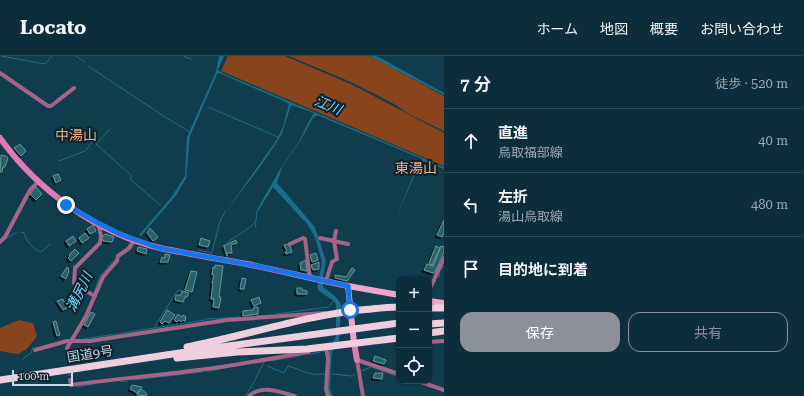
<!DOCTYPE html>
<html lang="ja">
<head>
<meta charset="utf-8">
<style>
  :root { --surface:#0c2e3a; --page:#153642; --text:#f1f3f6; --muted:#9aa8af; --line:#2c4a54; --accent:#8c9099 }
  body { margin:0; font-family:"Roboto Serif","Noto Sans JP",serif; background:var(--page); color:var(--text) }
  .controls { position:absolute; right:12px; bottom:12px; display:grid; overflow:hidden; border-radius:8px; box-shadow:0 1px 3px #0004 }
  .controls button { width:36px; height:36px; display:grid; place-items:center; padding:0; border:0; border-bottom:1px solid var(--line); background:var(--surface); color:var(--text); font:20px sans-serif }
  .scale { position:absolute; left:12px; bottom:10px; width:61px; box-sizing:border-box; padding-left:4px; border:2px solid #c2d8e3; border-top:0; font-size:11px; line-height:14px; white-space:nowrap; color:#c2d8e3; -webkit-text-stroke:3px #0f2129; paint-order:stroke }
  .stop { position:absolute; width:12px; height:12px; margin:-9px; border:3px solid #1a73e8; border-radius:50%; background:#fff }
  .stop.end { background:#1a73e8; border-color:#fff; box-shadow:0 1px 4px #0008 }
  .list { margin:0; padding:0; list-style:none }
  h2 { display:flex; justify-content:space-between; align-items:center; height:52px; margin:0; padding:0 16px; font-size:17px }
  h2 small { font-size:13px; font-weight:400; color:var(--muted) }
  .list li { display:grid; grid-template-columns:26px 1fr auto; gap:12px; align-items:center; box-sizing:border-box; height:64px; padding:0 16px; border-top:1px solid var(--line) }
  .list b { display:block; font-size:15px; white-space:nowrap }
  .list p { margin:0; font-size:13px; white-space:nowrap; color:var(--muted) }
  .list em { font-size:13px; font-style:normal; color:var(--muted) }
  .actions { display:flex; gap:8px; padding:12px 16px }
  .actions a { flex:1; padding:9px 0; border:1px solid var(--accent); border-radius:12px; text-align:center; font-size:14px; color:var(--accent) }
  .actions .main { background:var(--accent); color:#fff }
  .icon { flex:none; width:22px; height:22px; fill:none; stroke:currentColor; stroke-width:2; stroke-linecap:round; stroke-linejoin:round }
  .map { position:relative; flex:none; width:444px; height:340px; overflow:hidden }
  header { display:flex; align-items:center; gap:24px; box-sizing:border-box; height:56px; padding:0 20px; background:var(--surface); border-bottom:1px solid var(--line) }
  header strong { font-size:19px }
  nav { display:flex; gap:22px; margin-inline-start:auto; font-size:14px }
  main { display:flex }
  aside { flex:1; background:var(--surface) }
  .map>svg:first-child { display:block }
  .green { fill:#88441d }
  .water { fill:#1c6d8b }
  .lines { fill:none; stroke-linecap:round; stroke-linejoin:round }
  .stream { stroke:#1c6d8b; stroke-width:1 }
  .building { fill:#296068; stroke:#62959d; filter:url(#shadow) }
  .street-tunnel { stroke:#2b5464; stroke-width:4; stroke-dasharray:4 2; stroke-linecap:butt }
  .street { stroke:#a46485; stroke-width:4 }
  .secondary { stroke:#e07ab1; stroke-width:6 }
  .primary { stroke:#f1a3cb; stroke-width:6 }
  .highway { stroke:#efcfde; stroke-width:7 }
  .route { stroke:#1a73e8; stroke-width:5 }
  .labels { text-anchor:middle; dominant-baseline:central; stroke-width:4; stroke-linejoin:round; paint-order:stroke }
  .street-label { font-size:13px; fill:#c2d8e3; stroke:#0f2129 }
  .water-label { font-size:14px; font-style:italic; fill:#72d0f9; stroke:#0f2129 }
  .neighbourhood-label { font-size:14px; fill:#f3aa85; stroke:#0f2129 }
</style>
</head>
<body>
<header>
<strong>Locato</strong>
<nav><a>ホーム</a><a>地図</a><a>概要</a><a>お問い合わせ</a></nav>
</header>
<main>
<div class="map">
<svg width="444" height="340" viewBox="0 0 444 340">
  <defs>
    <filter id="shadow"><feDropShadow dx="-2" dy="2" stdDeviation="0" flood-color="#0009"/></filter>
  </defs>
  <rect width="100%" height="100%" fill="#103d4e"/>
  <path class="green" d="M228,0H285L353,29L444,77V110L221,15Z
    M289,0H369L378,4L444,40V75L407,57L396,49L353,27Z
    M19,264L33,267L37,280L27,293L18,298L0,295V272Z"/>
  <path class="water" d="M219,0H224L218,14L222,17L444,111V113L424,105L419,109L395,164L417,110L420,108L422,103L372,82L347,139L372,82L317,59L313,62L299,87L282,111L277,127L315,171L326,205L323,221V231L336,241L341,248L339,285L332,296L331,307L330,334L333,340H329L327,336L329,295L336,280V248C331,241 322,239 317,232L322,206L315,182L308,169L273,131L258,155L257,154L282,110L299,86L306,71L314,57L291,49L282,77L277,86L262,108L225,157L276,85L283,71L289,48L284,45L219,17L217,18L190,80L186,122L177,138L141,180L139,179L171,142L185,120L187,81L216,16Z
    M370,0H376L384,4L444,37V39Z"/>
  <g class="lines">
    <path class="stream" d="M1,0L45,8L52,0
      M76,0L85,6
      M184,0L191,3
      M88,10L165,61L190,76
      M208,51L278,81
      M110,73L96,88L132,120L130,123L160,149
      M59,105L85,95L92,86
      M255,167L256,172
      M21,176L24,177C28,186 31,192 41,196L50,188
      M7,182L15,177H17
      M198,194L212,197L220,165L225,156
      M124,198L133,191
      M226,202L223,190C229,183 254,172 256,164C257,161 256,158 257,155
      M442,213L444,209
      M439,221L440,217
      M94,237L100,220L116,202
      M276,258L329,251L333,245
      M154,272L177,235L182,234
      M84,283L205,264L206,263L273,259
      M310,298L325,295
      M23,303L31,297L33,291
      M269,305L299,300
      M267,310L284,317L288,310C304,314 306,320 325,318
      M374,312L396,320
      M361,315L371,311
      M207,316L220,313
      M332,318L352,320L355,318
      M132,324L203,316
      M120,325L127,326V325
      M77,331L94,328
      M245,340C253,330 258,317 264,306"/>
  </g>
  <path class="building" d="M20,88L26,95L21,100L14,92Z
    M1,99L6,100L8,102L5,111H3L2,116H0Z
    M58,118L61,124L56,127L53,120Z
    M36,131L42,138L36,144L30,138Z
    M444,164V177L442,181L437,179Z
    M93,169L96,175L90,178L87,173Z
    M150,172L158,181L153,185L147,177Z
    M85,177L89,182L82,187L79,182Z
    M105,178L114,181L112,186L103,185L102,181Z
    M73,180L76,185L69,190L66,185Z
    M201,182L210,185L208,191L199,189Z
    M236,184L237,187L231,189L232,197H227V200L224,190Z
    M288,188L289,190H290L292,196L286,198L285,196L287,195L284,189Z
    M436,190L440,192L432,209L429,207Z
    M441,190L444,191V196L435,216L433,217L424,214L427,208L433,210Z
    M138,191L147,193L146,198L137,195Z
    M75,193L79,197L71,205L68,202L70,200L69,199Z
    M316,197L318,204L312,206L310,199Z
    M165,198L170,199L168,206H160L162,201L165,202Z
    M306,204V206L307,215L301,214L300,207Z
    M319,206V213L313,214L311,209Z
    M215,209L223,210L219,241H221L219,252L213,251L214,243H211L213,227H212L214,219H212L213,211L215,212Z
    M67,211L69,213L68,214L69,215L66,223L61,220Z
    M352,212L355,214L347,225L335,222V219L346,221Z
    M191,215L197,216L192,236L185,234Z
    M242,222L246,223L244,233H240Z
    M297,232H302V234L307,235V238H297Z
    M182,235L189,237L187,241H185L183,246L175,244L176,239H181Z
    M259,241L261,247L254,250L251,244Z
    M63,243L67,252L63,254L57,245Z
    M254,251H258V258L243,260V255L253,254Z
    M167,254L175,259L169,267L165,265L162,268L160,266Z
    M91,256L95,258L88,271L84,269Z
    M178,258L182,261L183,259L186,261L185,265L183,264L181,266L179,264L177,266L174,264Z
    M56,265L60,279L57,280L53,266Z
    M375,300L386,304L384,308L373,305Z
    M375,317H383L382,323L373,322Z
    M132,329L142,331L141,333L137,337H136V336L130,333Z
    M141,333L147,338L146,340L137,339Z"/>
  <g class="lines">
    <path class="street-tunnel" d="M67,292L70,324"/>
    <path class="street" d="M0,17L48,50H51L74,32
      M320,182L348,188
      M0,186L5,181L30,134L38,126
      M290,188L303,182L305,183L310,222
      M326,225L332,206L337,203L334,185L336,175
      M429,235L444,202
      M95,240L80,232L74,227L75,212L100,187L101,180L98,167
      M429,286L444,285
      M67,292L86,260L103,221L117,205L118,200L128,193L135,184
      M325,292L326,291L328,303L326,333L328,340
      M35,294L67,285H90L227,264L325,257
      M70,324L71,329C113,323 155,320 198,314C235,310 272,302 309,296
      M418,325L444,334
      M249,340C262,328 280,336 295,340
      M363,340L357,304L399,318"/>
    <path class="secondary" d="M0,82C38,135 97,177 160,192C189,198 218,203 247,208C281,215 314,223 348,230
      M354,287L357,304"/>
    <path class="primary" d="M429,245L444,247
      M354,287L348,230L399,239"/>
    <path class="highway" d="M429,252H444
      M429,268L444,267
      M429,277L444,275
      M187,291C249,279 308,258 371,253C380,252 390,251 399,251
      M177,302L237,296L307,293L399,282
      M0,324L206,293L399,267"/>
  </g>
  <g class="lines">
    <path class="route" d="M66,149L98,167L122,179L159,192L262,211L348,230L350,254"/>
  </g>
  <g class="labels">
    <g class="street-label">
      <text transform="translate(90 298) rotate(-9)">国道9号</text>
    </g>
    <g class="water-label">
      <text transform="translate(328 49) rotate(23)">江川</text>
      <text transform="translate(79 236) rotate(-64)">溝尻川</text>
    </g>
    <g class="neighbourhood-label">
      <text x="76" y="79">中湯山</text>
      <text x="416" y="112">東湯山</text>
    </g>
  </g>
</svg>
<div class="controls">
<button>+</button>
<button>−</button>
<button><svg class="icon" aria-label="locate" viewBox="0 0 24 24"><circle cx="12" cy="12" r="6"/><path d="M12 2v4M12 18v4M2 12h4M18 12h4"/></svg></button>
</div>
<div class="scale">100 m</div>
<div class="stop" style="left:350px;top:254px"></div>
<div class="stop end" style="left:66px;top:149px"></div>
</div>
<aside>
<h2>7 分<small>徒歩 · 520 m</small></h2>
<ul class="list">
<li><svg class="icon" aria-label="ahead" viewBox="0 0 24 24"><path d="M12 20V5M6 11l6-6 6 6"/></svg><div><b>直進</b><p>鳥取福部線</p></div><em>40 m</em></li>
<li><svg class="icon" aria-label="left" viewBox="0 0 24 24"><path d="M17 20v-9H6M10 6l-5 5 5 5"/></svg><div><b>左折</b><p>湯山鳥取線</p></div><em>480 m</em></li>
<li><svg class="icon" aria-label="arrive" viewBox="0 0 24 24"><path d="M6 21V4h12l-3 4 3 4H6"/></svg><div><b>目的地に到着</b></div></li>
</ul>
<div class="actions"><a class="main">保存</a><a>共有</a></div>
</aside>
</main>
</body>
</html>
